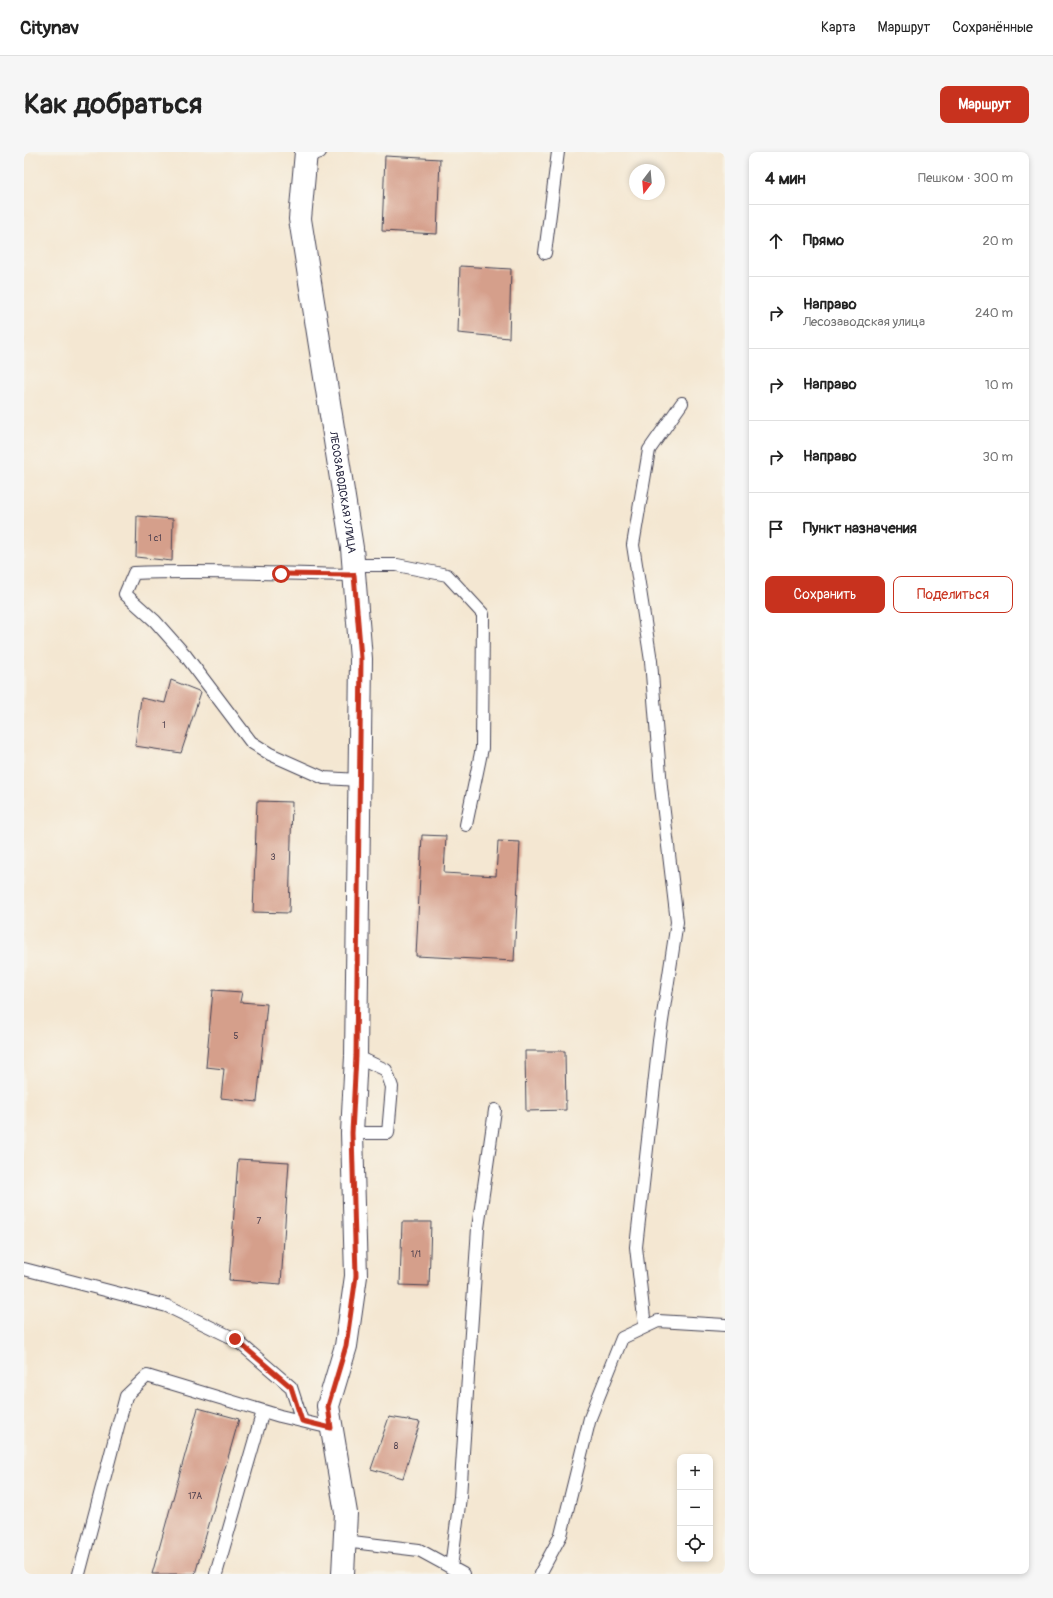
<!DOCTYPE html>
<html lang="ru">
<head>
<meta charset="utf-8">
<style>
  :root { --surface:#fff; --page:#f6f6f6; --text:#222; --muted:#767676; --line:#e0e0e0; --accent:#c8321e }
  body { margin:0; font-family:Pangolin,sans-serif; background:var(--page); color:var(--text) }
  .controls { position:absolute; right:12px; bottom:12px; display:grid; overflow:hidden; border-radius:8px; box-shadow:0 2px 6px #0003 }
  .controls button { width:36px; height:36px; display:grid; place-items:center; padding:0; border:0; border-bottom:1px solid var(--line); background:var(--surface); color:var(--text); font:20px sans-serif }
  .compass { position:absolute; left:605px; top:12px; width:36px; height:36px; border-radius:50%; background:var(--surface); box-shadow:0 2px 6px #0003; rotate:196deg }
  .stop { position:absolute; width:12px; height:12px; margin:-9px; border:3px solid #c8321e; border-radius:50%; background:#fff }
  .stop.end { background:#c8321e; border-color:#fff; box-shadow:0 1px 4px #0008 }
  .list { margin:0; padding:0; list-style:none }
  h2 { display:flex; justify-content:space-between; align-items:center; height:52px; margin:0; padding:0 16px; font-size:17px }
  h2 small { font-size:13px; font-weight:400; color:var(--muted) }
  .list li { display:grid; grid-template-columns:26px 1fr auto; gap:12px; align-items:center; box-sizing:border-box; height:72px; padding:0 16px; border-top:1px solid var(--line) }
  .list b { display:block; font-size:15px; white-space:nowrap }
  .list p { margin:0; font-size:13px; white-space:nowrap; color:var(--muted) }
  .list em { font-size:13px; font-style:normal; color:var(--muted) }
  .actions { display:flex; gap:8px; padding:12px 16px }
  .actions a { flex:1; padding:9px 0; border:1px solid var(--accent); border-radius:8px; text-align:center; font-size:14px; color:var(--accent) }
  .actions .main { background:var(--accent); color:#fff }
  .icon { flex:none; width:22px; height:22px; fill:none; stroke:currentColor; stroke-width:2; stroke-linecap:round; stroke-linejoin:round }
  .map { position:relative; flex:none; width:701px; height:1422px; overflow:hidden; border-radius:8px }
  header { display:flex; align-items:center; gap:24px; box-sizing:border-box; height:56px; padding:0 20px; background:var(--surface); border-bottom:1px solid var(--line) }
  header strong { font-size:19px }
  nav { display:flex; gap:22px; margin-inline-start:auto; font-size:14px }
  .intro { display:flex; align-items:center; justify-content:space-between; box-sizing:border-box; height:96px; padding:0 24px }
  h1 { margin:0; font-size:28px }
  .button { padding:10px 18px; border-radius:8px; background:var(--accent); color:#fff; font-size:14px; font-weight:700 }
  main { display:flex; gap:24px; padding:0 24px }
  aside { flex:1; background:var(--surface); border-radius:8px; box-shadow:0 2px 6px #0003 }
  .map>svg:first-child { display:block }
  .building { fill:#d59f8b }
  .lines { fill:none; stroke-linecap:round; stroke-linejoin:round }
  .service-casing { stroke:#424052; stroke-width:14 }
  .minor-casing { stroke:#424052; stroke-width:24 }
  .service { stroke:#fff; stroke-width:12 }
  .minor { stroke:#fff; stroke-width:22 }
  .route { stroke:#c8321e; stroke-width:5 }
  .labels { text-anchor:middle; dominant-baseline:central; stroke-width:3; stroke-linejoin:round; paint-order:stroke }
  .number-label { font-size:9px; fill:#4f414f }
  .street-label { font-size:11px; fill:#22223b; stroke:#f7f3e8 }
</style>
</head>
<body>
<header>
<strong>Citynav</strong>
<nav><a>Карта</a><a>Маршрут</a><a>Сохранённые</a></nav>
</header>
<div class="intro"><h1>Как добраться</h1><a class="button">Маршрут</a></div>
<main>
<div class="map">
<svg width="701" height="1422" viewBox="0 0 701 1422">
  <rect width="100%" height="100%" fill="#f7f3e8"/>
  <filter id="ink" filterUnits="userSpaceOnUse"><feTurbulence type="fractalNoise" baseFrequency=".025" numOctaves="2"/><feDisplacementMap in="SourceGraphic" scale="8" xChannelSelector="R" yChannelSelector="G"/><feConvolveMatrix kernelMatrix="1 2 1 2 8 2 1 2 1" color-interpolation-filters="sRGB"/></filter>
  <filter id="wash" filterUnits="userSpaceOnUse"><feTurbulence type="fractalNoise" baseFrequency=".012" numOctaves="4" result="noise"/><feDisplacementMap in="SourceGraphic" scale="16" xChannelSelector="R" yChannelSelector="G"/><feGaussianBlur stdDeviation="0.9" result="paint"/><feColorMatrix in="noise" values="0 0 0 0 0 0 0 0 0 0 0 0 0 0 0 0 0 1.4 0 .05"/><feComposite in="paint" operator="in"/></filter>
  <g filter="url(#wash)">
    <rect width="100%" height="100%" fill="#f4e7d2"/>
    <g id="blocks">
      <path class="building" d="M361,4L416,7L413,82L358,79Z
        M436,114L487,117L485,186L434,181Z
        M113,364L149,367L148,409L112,405Z
        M147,528L177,540L157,601L111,594L117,546L141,551Z
        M233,649L268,650L265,761L229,760Z
        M398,683L422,684L420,721L472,724L474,689L496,690L490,809L392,804Z
        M189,838L218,840L216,850L243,852L233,950L197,946L200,917L182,915Z
        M501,899H541L542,958L502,959Z
        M214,1007L265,1010L257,1132L205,1128Z
        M378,1070H407L405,1134L376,1133Z
        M174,1256L215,1267L171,1422H128Z
        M365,1265L396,1270L379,1326L347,1317Z"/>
    </g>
  </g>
  <g filter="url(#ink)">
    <use href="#blocks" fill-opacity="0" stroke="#424052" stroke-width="1"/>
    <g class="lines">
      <g class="service-casing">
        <path id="service" d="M282,5L296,0
          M521,101L534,0
          M329,413H373L423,423L459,462L458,596L442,673
          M330,423C257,422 183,418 110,421L101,442L131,469L162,504L227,590L246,602L300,626L335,628
          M328,981H364L368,935L362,918L332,904
          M0,1117L143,1154L211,1187L267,1235L278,1269
          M621,1175L612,1095L635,889L653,770L637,635L627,509L609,393L625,298L658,251
          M320,1389L395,1398L439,1422
          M427,1416L436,1345L454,1076L471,958
          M55,1422L102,1244L123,1224L256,1264L307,1276
          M192,1422L239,1259
          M516,1422L537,1383L566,1266L598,1186L634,1169L701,1173"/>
      </g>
      <g class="minor-casing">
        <g id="minor">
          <path id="s1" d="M282,0L276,67L328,396L337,507L332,904L328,981L332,1124L322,1194L304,1254L322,1361L319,1422"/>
        </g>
      </g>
      <use href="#service" class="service"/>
      <use href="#minor" class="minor"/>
    </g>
  </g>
  <g class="lines" filter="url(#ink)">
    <path class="route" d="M211,1187L267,1235L278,1269L307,1276L304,1254L322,1194L332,1124L328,981L332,904L337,506L330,423L257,422"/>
  </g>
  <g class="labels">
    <g class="number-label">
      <text x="131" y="386">1 с1</text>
      <text x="140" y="573">1</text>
      <text x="249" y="705">3</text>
      <text x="212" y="884">5</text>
      <text x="235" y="1069">7</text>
      <text x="392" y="1102">1/1</text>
      <text x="372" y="1294">8</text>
      <text x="171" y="1344">17А</text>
    </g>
    <g class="street-label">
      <text stroke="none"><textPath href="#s1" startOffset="344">ЛЕСОЗАВОДСКАЯ УЛИЦА</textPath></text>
    </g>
  </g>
</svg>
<div class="controls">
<button>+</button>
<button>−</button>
<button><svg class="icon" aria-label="locate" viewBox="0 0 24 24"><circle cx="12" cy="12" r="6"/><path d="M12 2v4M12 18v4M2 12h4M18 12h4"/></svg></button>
</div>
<svg class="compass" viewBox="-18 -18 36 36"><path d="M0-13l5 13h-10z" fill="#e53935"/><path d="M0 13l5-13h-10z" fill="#767676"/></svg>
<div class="stop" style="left:257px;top:422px"></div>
<div class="stop end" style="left:211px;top:1187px"></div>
</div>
<aside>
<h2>4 мин<small>Пешком · 300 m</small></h2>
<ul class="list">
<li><svg class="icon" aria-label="ahead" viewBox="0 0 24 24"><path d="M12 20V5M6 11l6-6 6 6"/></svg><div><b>Прямо</b></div><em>20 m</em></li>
<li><svg class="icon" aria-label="right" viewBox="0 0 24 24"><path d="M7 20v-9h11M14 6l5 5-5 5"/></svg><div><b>Направо</b><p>Лесозаводская улица</p></div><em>240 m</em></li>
<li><svg class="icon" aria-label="right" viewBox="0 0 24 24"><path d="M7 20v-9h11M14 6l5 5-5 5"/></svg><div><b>Направо</b></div><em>10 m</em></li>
<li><svg class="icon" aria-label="right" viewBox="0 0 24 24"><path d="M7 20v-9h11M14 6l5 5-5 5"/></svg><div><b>Направо</b></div><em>30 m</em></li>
<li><svg class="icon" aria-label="arrive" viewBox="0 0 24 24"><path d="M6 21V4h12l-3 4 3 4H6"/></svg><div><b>Пункт назначения</b></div></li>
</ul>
<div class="actions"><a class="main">Сохранить</a><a>Поделиться</a></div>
</aside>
</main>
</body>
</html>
